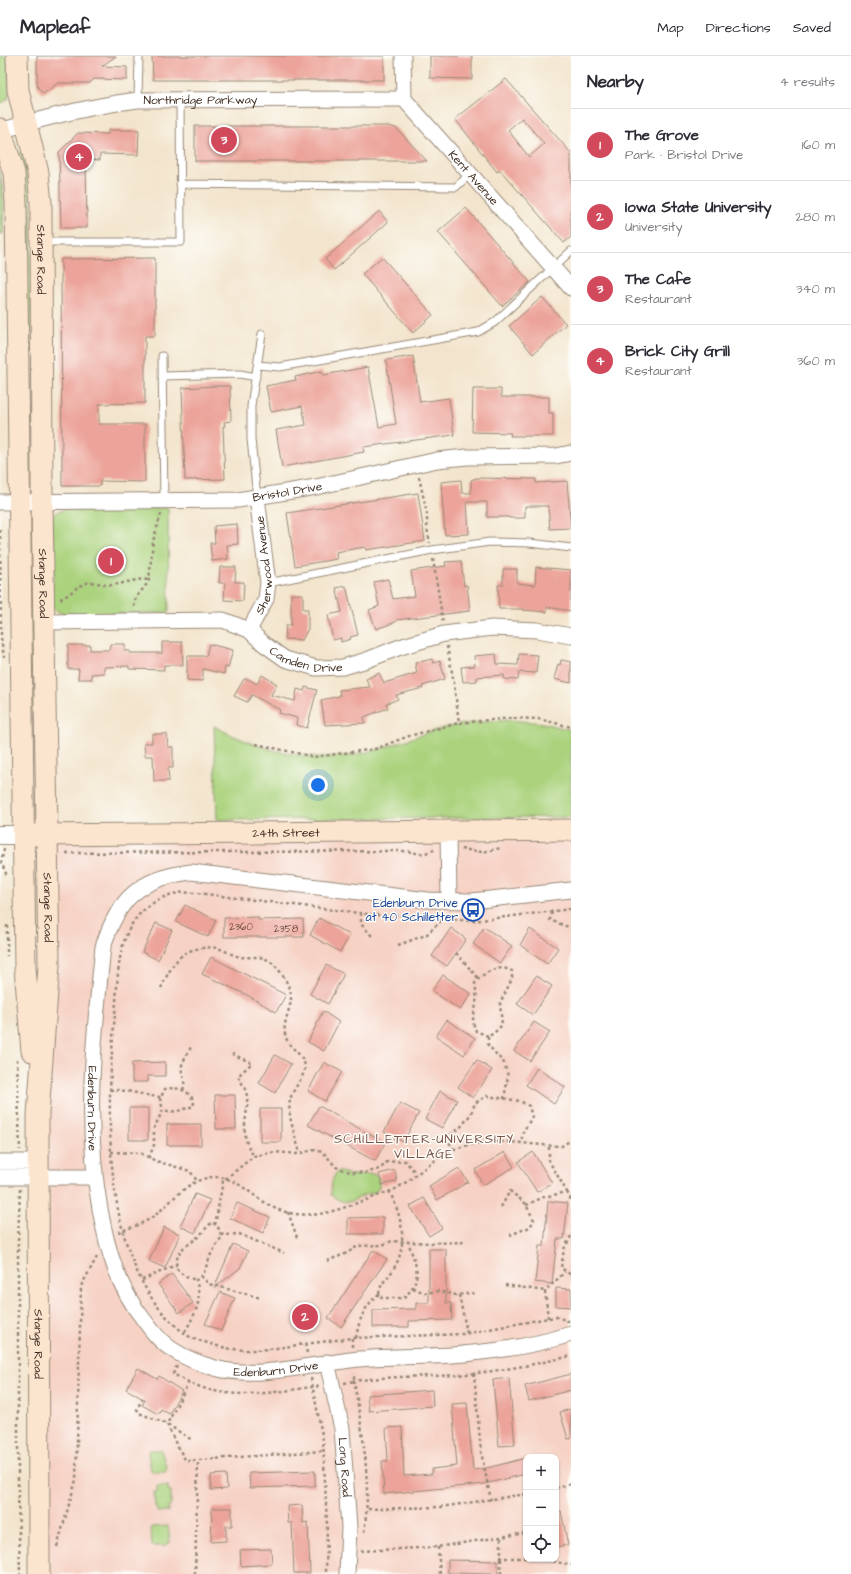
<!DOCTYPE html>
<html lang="en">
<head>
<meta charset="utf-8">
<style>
  :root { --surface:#fff; --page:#f2f2f3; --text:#2b2b33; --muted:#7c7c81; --line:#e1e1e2; --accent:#d1495b }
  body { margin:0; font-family:"Architects Daughter",sans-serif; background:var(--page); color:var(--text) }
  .controls { position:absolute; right:12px; bottom:12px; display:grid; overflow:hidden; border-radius:8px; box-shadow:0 1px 3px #0004 }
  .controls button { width:36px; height:36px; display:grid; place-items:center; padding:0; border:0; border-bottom:1px solid var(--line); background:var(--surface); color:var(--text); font:20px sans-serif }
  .you { position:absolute; left:318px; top:729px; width:14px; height:14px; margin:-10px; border:3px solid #fff; border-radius:50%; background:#1a73e8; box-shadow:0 0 0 6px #1a73e833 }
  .badge { display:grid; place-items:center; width:26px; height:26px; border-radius:50%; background:var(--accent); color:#fff; font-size:13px; font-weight:700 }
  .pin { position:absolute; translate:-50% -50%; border:2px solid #fff; box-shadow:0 1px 4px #0006 }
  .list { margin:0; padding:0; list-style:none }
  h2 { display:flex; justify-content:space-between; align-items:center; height:52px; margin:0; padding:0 16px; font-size:17px }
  h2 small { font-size:13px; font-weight:400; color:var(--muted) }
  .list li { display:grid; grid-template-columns:26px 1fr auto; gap:12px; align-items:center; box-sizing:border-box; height:72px; padding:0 16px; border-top:1px solid var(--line) }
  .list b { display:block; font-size:15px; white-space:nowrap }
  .list p { margin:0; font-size:13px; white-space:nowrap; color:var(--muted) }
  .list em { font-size:13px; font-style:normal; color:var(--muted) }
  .icon { flex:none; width:22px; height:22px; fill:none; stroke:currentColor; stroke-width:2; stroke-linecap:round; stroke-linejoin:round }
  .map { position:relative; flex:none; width:571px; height:1518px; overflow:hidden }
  header { display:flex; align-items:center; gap:24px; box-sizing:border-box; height:56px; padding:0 20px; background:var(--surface); border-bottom:1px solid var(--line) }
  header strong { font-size:19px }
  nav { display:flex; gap:22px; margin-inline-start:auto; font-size:14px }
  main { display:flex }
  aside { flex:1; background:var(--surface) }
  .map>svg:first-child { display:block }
  .built { fill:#f6d2c4; fill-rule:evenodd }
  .green { fill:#abd37e; stroke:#737e4e }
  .building { fill:#eca399; fill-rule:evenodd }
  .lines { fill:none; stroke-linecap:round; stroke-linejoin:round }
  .service-casing { stroke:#978876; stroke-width:9 }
  .minor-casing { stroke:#978876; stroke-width:17 }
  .tertiary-casing { stroke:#978876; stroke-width:20 }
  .secondary-casing { stroke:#978876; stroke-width:23 }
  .path { stroke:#978876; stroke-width:2.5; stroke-dasharray:3 3; stroke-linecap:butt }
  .service { stroke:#fff; stroke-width:7 }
  .minor { stroke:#fff; stroke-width:15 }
  .tertiary { stroke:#fff; stroke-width:18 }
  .secondary { stroke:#fbe5cf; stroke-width:21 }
  .labels { text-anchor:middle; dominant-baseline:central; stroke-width:3; stroke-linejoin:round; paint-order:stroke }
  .number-label { font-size:10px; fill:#67483d }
  .street-label { font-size:12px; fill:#3b2a1e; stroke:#fdfcf7 }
  .transit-label { font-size:12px; fill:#164399; stroke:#fdfcf7; text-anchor:end }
  .neighbourhood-label { font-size:13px; letter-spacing:1px; fill:#795449; stroke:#fdfcf7 }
</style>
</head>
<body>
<header>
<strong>Mapleaf</strong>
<nav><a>Map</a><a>Directions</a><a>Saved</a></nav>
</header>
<main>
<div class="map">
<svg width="571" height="1518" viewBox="0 0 571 1518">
  <rect width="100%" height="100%" fill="#fdfcf7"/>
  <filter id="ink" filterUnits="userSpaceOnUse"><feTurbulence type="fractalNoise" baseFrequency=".025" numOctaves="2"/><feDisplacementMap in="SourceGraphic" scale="8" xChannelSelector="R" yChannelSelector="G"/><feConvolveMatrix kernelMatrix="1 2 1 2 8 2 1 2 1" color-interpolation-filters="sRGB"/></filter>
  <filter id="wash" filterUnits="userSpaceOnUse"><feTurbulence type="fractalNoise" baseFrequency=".012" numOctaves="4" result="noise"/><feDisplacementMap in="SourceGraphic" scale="16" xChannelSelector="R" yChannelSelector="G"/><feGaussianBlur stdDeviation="0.9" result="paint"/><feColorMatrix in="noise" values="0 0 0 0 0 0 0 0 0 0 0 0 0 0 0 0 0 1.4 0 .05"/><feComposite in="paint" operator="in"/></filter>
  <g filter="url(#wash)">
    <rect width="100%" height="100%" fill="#f3e5cd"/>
    <path class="built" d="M571,774V1518H40L47,779ZM526,1401H556V1503H526Z"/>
    <path class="green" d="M0,0H8L9,39L8,43L2,47L0,46Z
      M25,96L31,125L32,419L24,420L17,98Z
      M0,115L4,144L3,178H0Z
      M168,452L169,557L66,558L60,557L52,551L51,534L54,523V487L50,463L55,457L66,453Z
      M33,472L36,663H34L26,592L24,473Z
      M511,664L543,667L571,674V761L217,764L214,670C263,697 318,709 372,695C400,688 425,675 453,670C472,666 492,665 511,664Z
      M338,1115L351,1119L374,1118L379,1122V1131L374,1137C359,1136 352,1156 331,1139C331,1130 331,1122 338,1115Z
      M150,1394H161L167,1413L165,1416H154L151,1414L148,1397Z
      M157,1430H168V1435L171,1436V1449L168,1450V1456H157L156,1451H155L154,1436H157Z
      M168,1470L170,1487H167V1490H152L151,1471Z"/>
    <g id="blocks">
      <path class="building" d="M37,0H116L102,10L127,11V24L94,23L90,27H58L43,38L37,30Z
        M152,0H384V24H153Z
        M430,0H472V23L430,22Z
        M506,23L571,97V181L564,187L500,114L497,116L455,63ZM522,62L544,88L529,101L508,74Z
        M195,70H388L396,72L400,76L427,105H195Z
        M108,74H139L138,99L100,98V104L86,103L87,172H61L59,96L78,77L108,78Z
        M466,152L530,226L502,250L438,176Z
        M379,155L388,166L334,214L325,203Z
        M382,201L433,259L413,277L362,218Z
        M155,202V280H145V347L99,348V368H145V426L100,425V430H62L61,203Z
        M542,241L566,268L533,298L509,270Z
        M413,300L420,346L449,342L454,379L363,391L364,396L282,411L276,374L306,369L302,350L271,356L266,330L296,324L295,321L322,315L323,319L368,311L379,371L396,368L386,304Z
        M215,330H230L231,365L224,366L225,370H223L225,423L185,424L182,332Z
        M473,333H501V341H549V357H553V380H510L511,377L472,376Z
        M476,422L536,423V427L567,425L571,472L550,473L548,450H525V462H509V461H487V446H467L469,478L445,479L441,426L461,424L462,437H471V424Z
        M418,437L425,485L366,494L365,491L336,496L337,503L295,510L287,457Z
        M237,468L238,488L227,489L228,503L212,505L210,487H215L214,470Z
        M461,505L464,530L467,529L470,555L396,564V566L376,573L369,554L379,550L374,526L388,523L393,543L415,540L411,515L446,510L445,506Z
        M220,511H236L235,526H244L243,545L224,544L225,527H219Z
        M536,511L571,514V555L547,551V556L523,554L524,553H499L498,529H503V513H517V527L535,529Z
        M346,530L358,579L350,581L351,583L341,586V582L333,584L328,559L342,556L336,532Z
        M291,538H303V553H308V573L302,584L285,583L286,569H291Z
        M162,586H182L183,609H164V614L129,613V610L104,611V617L91,618L92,623H78L79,613H68V589H90V594H109L110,588H125V595H130V597H162Z
        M209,588L233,594L228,612L225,611L224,618L203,613V625L187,624V600H206Z
        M496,598L497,608L518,609L519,598L538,599L536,617L519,616L518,624L504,623V619L477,621V625L463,626L461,611L475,610L474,600Z
        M432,603L433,607L440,605L445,623L422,630L423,632L396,639L398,643L386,648L388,652L364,661L365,667L325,669L321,644L340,640L339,634L370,631L366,623L379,617L384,627L417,617L415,607Z
        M561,604L571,606V627L554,623L558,608L560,609Z
        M262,619L277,628L271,639L295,645L297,633L304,635L305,631L317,634L307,672L296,669L297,662L279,657L280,654L252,639L247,646L234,640L244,623H248L257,628Z
        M152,678H167L168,691H173V712H168L169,725H154L153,700H145L144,687H152Z
        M185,849L216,864L208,881L176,866Z
        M258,861V864L303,863L304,881H224V862Z
        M319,862L350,879L340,896L310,879Z
        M156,867L172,874L158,904L142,896Z
        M484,871L512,890L500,907L473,888Z
        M451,872L466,883L447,910L432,900Z
        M530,873L558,892L547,908L520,889Z
        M211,901L286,939L276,956L247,939L202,918Z
        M326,909L344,918L328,948L310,938Z
        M443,919L471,938L460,954L432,935Z
        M536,920L552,930L533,959L517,948Z
        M323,955L339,966L324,995L308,986Z
        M447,964L475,982L464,999L436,980Z
        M534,966L550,976L530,1005L514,995Z
        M275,999L291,1008L275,1037L259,1027Z
        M477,1004L492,1014L473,1042L458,1031Z
        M165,1006V1020H148V1026H132V1007Z
        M324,1006L342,1016L325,1045L308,1035Z
        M537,1012L565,1031L554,1048L526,1029Z
        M440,1035L457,1044L442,1072L425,1063Z
        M215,1039H235L236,1073H216Z
        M400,1047L419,1057L403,1086L384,1076Z
        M319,1050L385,1087L375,1105L308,1069Z
        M129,1052H148V1084H129Z
        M260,1053H281V1086H260Z
        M167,1068H201V1089H167Z
        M505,1096L514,1111L483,1129L475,1114Z
        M533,1096L552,1127L537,1136L518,1106Z
        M459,1112L468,1126L437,1144L429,1130Z
        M395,1114L397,1125L382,1129L379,1118Z
        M195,1138L210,1144L195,1177L180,1170Z
        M424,1142L442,1172L429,1180L410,1150Z
        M548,1145L568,1147L564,1183H557L552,1228L535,1226L539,1190H544Z
        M237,1147L270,1161L263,1177L230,1162Z
        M383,1161V1178H348V1162Z
        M164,1171L180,1178L165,1212L149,1205Z
        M233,1188L248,1195L240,1212L214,1232Z
        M429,1193H446V1247H451L452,1264L409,1265V1271H373V1254L416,1253V1247H429Z
        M373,1194L387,1203L341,1271L328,1262Z
        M172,1218L193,1247L179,1257L158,1228Z
        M556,1232L571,1233V1251L556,1250Z
        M220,1236L235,1242L221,1275L205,1268Z
        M138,1312L157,1323L159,1320L182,1335L169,1358L161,1353L158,1358L142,1349L145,1344L126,1333Z
        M571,1318V1334L529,1345L525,1330Z
        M509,1322L515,1389L499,1390L493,1324Z
        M432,1334L433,1350L369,1355L367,1339Z
        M467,1347L473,1414L487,1412L526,1402V1418L484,1428L384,1438L382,1405H388L386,1372L402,1371L404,1420L432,1418V1413L457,1410L452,1348Z
        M571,1353V1383H568L560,1356Z
        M315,1415V1430L250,1432L249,1417Z
        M226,1418L227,1433L211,1434V1419Z
        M302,1449L303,1467L308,1466L310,1517H294L292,1467H288L287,1450Z
        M212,1452H232V1470H226V1485L211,1486Z
        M556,1455H561L568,1489L556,1491Z
        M271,1493L272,1508L241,1510L240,1494Z
        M448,1504L498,1505V1518L448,1517Z"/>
    </g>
  </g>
  <g filter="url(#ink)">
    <use href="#blocks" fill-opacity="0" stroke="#978876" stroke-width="1"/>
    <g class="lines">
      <g class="service-casing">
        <path id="service" d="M138,44L139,0
          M180,128L456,131L470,118
          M43,186H181L180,43
          M162,300L164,445
          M258,309L280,311L478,276L495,266L571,195
          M162,320L240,318L256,321
          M257,442L251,383V350L262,278
          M268,527L432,494L490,486L530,487L571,492"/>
      </g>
      <g class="minor-casing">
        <g id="minor">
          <path id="s1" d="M403,0L404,43L571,232"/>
          <path id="s2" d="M0,75C47,61 90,50 138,44L404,43"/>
          <path id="s3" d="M0,446L238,444L316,431L437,404L467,401L556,400L571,397"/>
          <path id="s4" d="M45,566L223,564L249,574L264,588L285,603L316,612L343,611L367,604L400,591L444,578L492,572L537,574L571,580"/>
          <path id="s5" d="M249,574L266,543L268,527L257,442"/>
          <path d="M448,775L449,845"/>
          <path id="s6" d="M571,834L472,845L428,844L191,816C140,822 118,842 103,891C94,979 84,1065 100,1153C107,1193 118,1232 144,1264C152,1275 161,1287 173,1294C185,1302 201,1308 215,1312C257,1324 316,1307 360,1303C397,1299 435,1302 473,1297C505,1294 540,1288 571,1278"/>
          <path d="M0,1106H38"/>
          <path d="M0,1121H94"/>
          <path id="s7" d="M327,1306L342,1373L349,1471L347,1518"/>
        </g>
      </g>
      <g class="tertiary-casing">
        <path id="tertiary" d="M0,779H23"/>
      </g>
      <g class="secondary-casing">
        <g id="secondary">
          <path id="s8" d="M17,0L18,34L38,117L41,147L42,445L49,909L38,1058L39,1518"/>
          <path d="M0,73L14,117L16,146L25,912L32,995"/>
          <path id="s9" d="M34,779L571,774"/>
        </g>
      </g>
      <path class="path" d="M419,421L427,458V472L430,487
        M0,474L1,582L4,601
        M433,503L443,566
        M60,543C69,540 75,531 84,528C94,523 101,530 111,529C126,528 133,522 149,524
        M134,551C134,538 144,535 149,524L153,485L161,458
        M447,590L454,627L459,667
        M256,688L314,701L375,693L409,680L459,667L511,662L539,663L571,671
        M4,793L1,806L7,820
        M461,793L482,796L501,792
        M66,797L402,795C419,796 418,801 436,793
        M552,856L550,864L571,872
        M361,857V868L372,880
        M7,869V900
        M398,889L426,879L443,863
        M456,897L479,923
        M161,932C167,920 173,905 185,897C192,893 208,890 217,892C225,894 232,899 240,901C247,902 257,900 264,902C276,907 284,920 289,931C296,948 282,962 285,978C287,992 304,997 305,1011C305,1020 292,1034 290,1044C287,1060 296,1082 300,1097
        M488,980L476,975C470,961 475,960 476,947C477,940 476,934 475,927C484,916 498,908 512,915V923L500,947L502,969L493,978L488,980V989L504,1007L508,1020L504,1043
        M232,998L252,1007L238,1020C241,1026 246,1033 247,1040C249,1063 237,1077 254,1100
        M17,1003L20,1094
        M110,1034C128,1033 143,1040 161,1041
        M183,1034C187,1023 180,1018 182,1009C184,1003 188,997 191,991
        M454,1094L448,1084L450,1079L460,1072L471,1058L475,1047L487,1040L520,1045L529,1050L532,1061L523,1076L521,1087
        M111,1096L140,1097L156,1105L190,1115L197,1125
        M149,1102L154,1089V1072L163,1054C176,1058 182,1053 194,1050C194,1035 177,1030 165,1033L160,1043L163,1054
        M20,1133L18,1185V1438L20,1518
        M389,1135C401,1158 409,1188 394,1212C389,1222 380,1226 379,1238L382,1242H404C425,1220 415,1210 408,1185
        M567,1136L571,1144
        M526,1149L544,1141L567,1136L549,1105V1090
        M501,1151L510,1135L525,1147L534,1164L530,1171L510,1179
        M288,1156L298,1184
        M215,1169L223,1125L254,1100L275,1096L296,1098L314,1094L323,1096L336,1111L350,1116L364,1117L380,1113L387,1106L405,1105L416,1117
        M118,1176C130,1172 143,1168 154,1160C173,1145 186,1124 213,1121C237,1119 256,1145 277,1153C290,1159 311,1160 325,1157C343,1153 359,1146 377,1140C383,1137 391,1136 397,1132C421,1118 439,1095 469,1089C500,1081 531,1090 562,1090L571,1084
        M221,1179L239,1178L284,1197
        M571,1180L564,1193L561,1212L571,1219
        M327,1205L347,1197L358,1190L382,1189L392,1185L431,1187L465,1186
        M201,1220L209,1228L261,1242
        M142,1224L176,1209
        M505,1229L545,1235
        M413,1232L425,1237L437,1235L456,1239L474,1237
        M459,1239L467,1277
        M548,1262L545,1235L565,1216
        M185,1276C195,1257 203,1247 196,1224L203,1219L211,1198L221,1182L220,1174L213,1166C207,1170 204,1175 199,1180C185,1193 177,1190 176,1212L184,1220L196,1224
        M352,1282V1292
        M356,1282C359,1264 364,1250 379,1238
        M305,1288L352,1282L463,1278L548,1262L557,1261L568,1265L571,1263
        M307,1297L305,1288C270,1293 242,1299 208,1287C202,1285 195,1284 190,1281C98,1219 106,1055 115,958C118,929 116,894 132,868C140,854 161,839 178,837C184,836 190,837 197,837L375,859L408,860L472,865L571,853
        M177,1310L173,1318C181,1322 189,1327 198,1330C235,1345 281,1335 319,1330
        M474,1317L481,1396L491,1444
        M311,1322L323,1384L327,1469L326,1518
        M189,1326L167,1368L176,1388L186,1405L323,1395
        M344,1327L354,1325V1317
        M143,1342L137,1353L139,1357L167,1368L192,1384
        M556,1432L571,1428
        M368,1453L441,1451L526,1438
        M364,1476C372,1426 362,1375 354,1325C388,1320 422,1321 456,1319C494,1316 533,1309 571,1300
        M501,1482V1502H526
        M57,1491L76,1424L81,1230L97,1201
        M438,1491L440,1518
        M361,1495L437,1491L526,1477
        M541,1503L571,1509
        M195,1518L198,1405
        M501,1518V1502"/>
      <use href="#service" class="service"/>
      <use href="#minor" class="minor"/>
      <use href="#tertiary" class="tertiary"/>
      <use href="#secondary" class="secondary"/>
    </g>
  </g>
  <defs>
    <g id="bus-ring" transform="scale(1.15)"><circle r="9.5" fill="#fdfcf7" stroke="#1a4fb4" stroke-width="1.5"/><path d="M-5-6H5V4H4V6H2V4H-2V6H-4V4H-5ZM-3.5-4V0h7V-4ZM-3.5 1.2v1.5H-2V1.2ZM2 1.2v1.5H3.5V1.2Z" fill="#1a4fb4"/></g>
  </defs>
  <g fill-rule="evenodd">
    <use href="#bus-ring" x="473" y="854"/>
  </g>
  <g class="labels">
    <g class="number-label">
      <text x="241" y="871">2360</text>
      <text x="286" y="873">2358</text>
    </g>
    <g class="street-label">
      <text stroke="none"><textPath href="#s2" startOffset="204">Northridge Parkway</textPath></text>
      <text stroke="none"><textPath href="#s1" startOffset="148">Kent Avenue</textPath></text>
      <text stroke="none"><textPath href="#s8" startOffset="206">Stange Road</textPath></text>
      <text stroke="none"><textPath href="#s3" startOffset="288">Bristol Drive</textPath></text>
      <text stroke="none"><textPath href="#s5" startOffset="69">Sherwood Avenue</textPath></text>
      <text stroke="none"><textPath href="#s8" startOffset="530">Stange Road</textPath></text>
      <text stroke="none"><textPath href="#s4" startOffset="273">Camden Drive</textPath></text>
      <text stroke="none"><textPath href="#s9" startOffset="252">24th Street</textPath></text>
      <text stroke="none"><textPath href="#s8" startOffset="854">Stange Road</textPath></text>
      <text stroke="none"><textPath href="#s6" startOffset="669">Edenburn Drive</textPath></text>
      <text stroke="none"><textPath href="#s8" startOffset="1291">Stange Road</textPath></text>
      <text stroke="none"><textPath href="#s6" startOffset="1040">Edenburn Drive</textPath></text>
      <text stroke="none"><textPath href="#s7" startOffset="107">Long Road</textPath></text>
    </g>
    <g class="transit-label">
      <text x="458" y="847">Edenburn Drive<tspan x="458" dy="14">at 40 Schilletter</tspan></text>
    </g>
    <g class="neighbourhood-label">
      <text x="424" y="1083">SCHILLETTER-UNIVERSITY<tspan x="424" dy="15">VILLAGE</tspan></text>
    </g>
  </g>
</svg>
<div class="controls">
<button>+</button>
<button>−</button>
<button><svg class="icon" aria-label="locate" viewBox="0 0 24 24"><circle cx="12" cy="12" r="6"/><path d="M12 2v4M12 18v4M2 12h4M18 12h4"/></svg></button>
</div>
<div class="you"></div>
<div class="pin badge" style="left:111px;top:505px">1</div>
<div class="pin badge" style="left:305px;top:1261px">2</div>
<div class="pin badge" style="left:224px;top:84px">3</div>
<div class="pin badge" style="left:79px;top:101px">4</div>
</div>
<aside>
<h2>Nearby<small>4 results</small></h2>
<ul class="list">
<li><span class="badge">1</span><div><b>The Grove</b><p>Park · Bristol Drive</p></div><em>160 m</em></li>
<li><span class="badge">2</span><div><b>Iowa State University</b><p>University</p></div><em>280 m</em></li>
<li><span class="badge">3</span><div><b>The Cafe</b><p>Restaurant</p></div><em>340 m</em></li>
<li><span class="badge">4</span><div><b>Brick City Grill</b><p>Restaurant</p></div><em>360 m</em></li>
</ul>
</aside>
</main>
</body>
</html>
